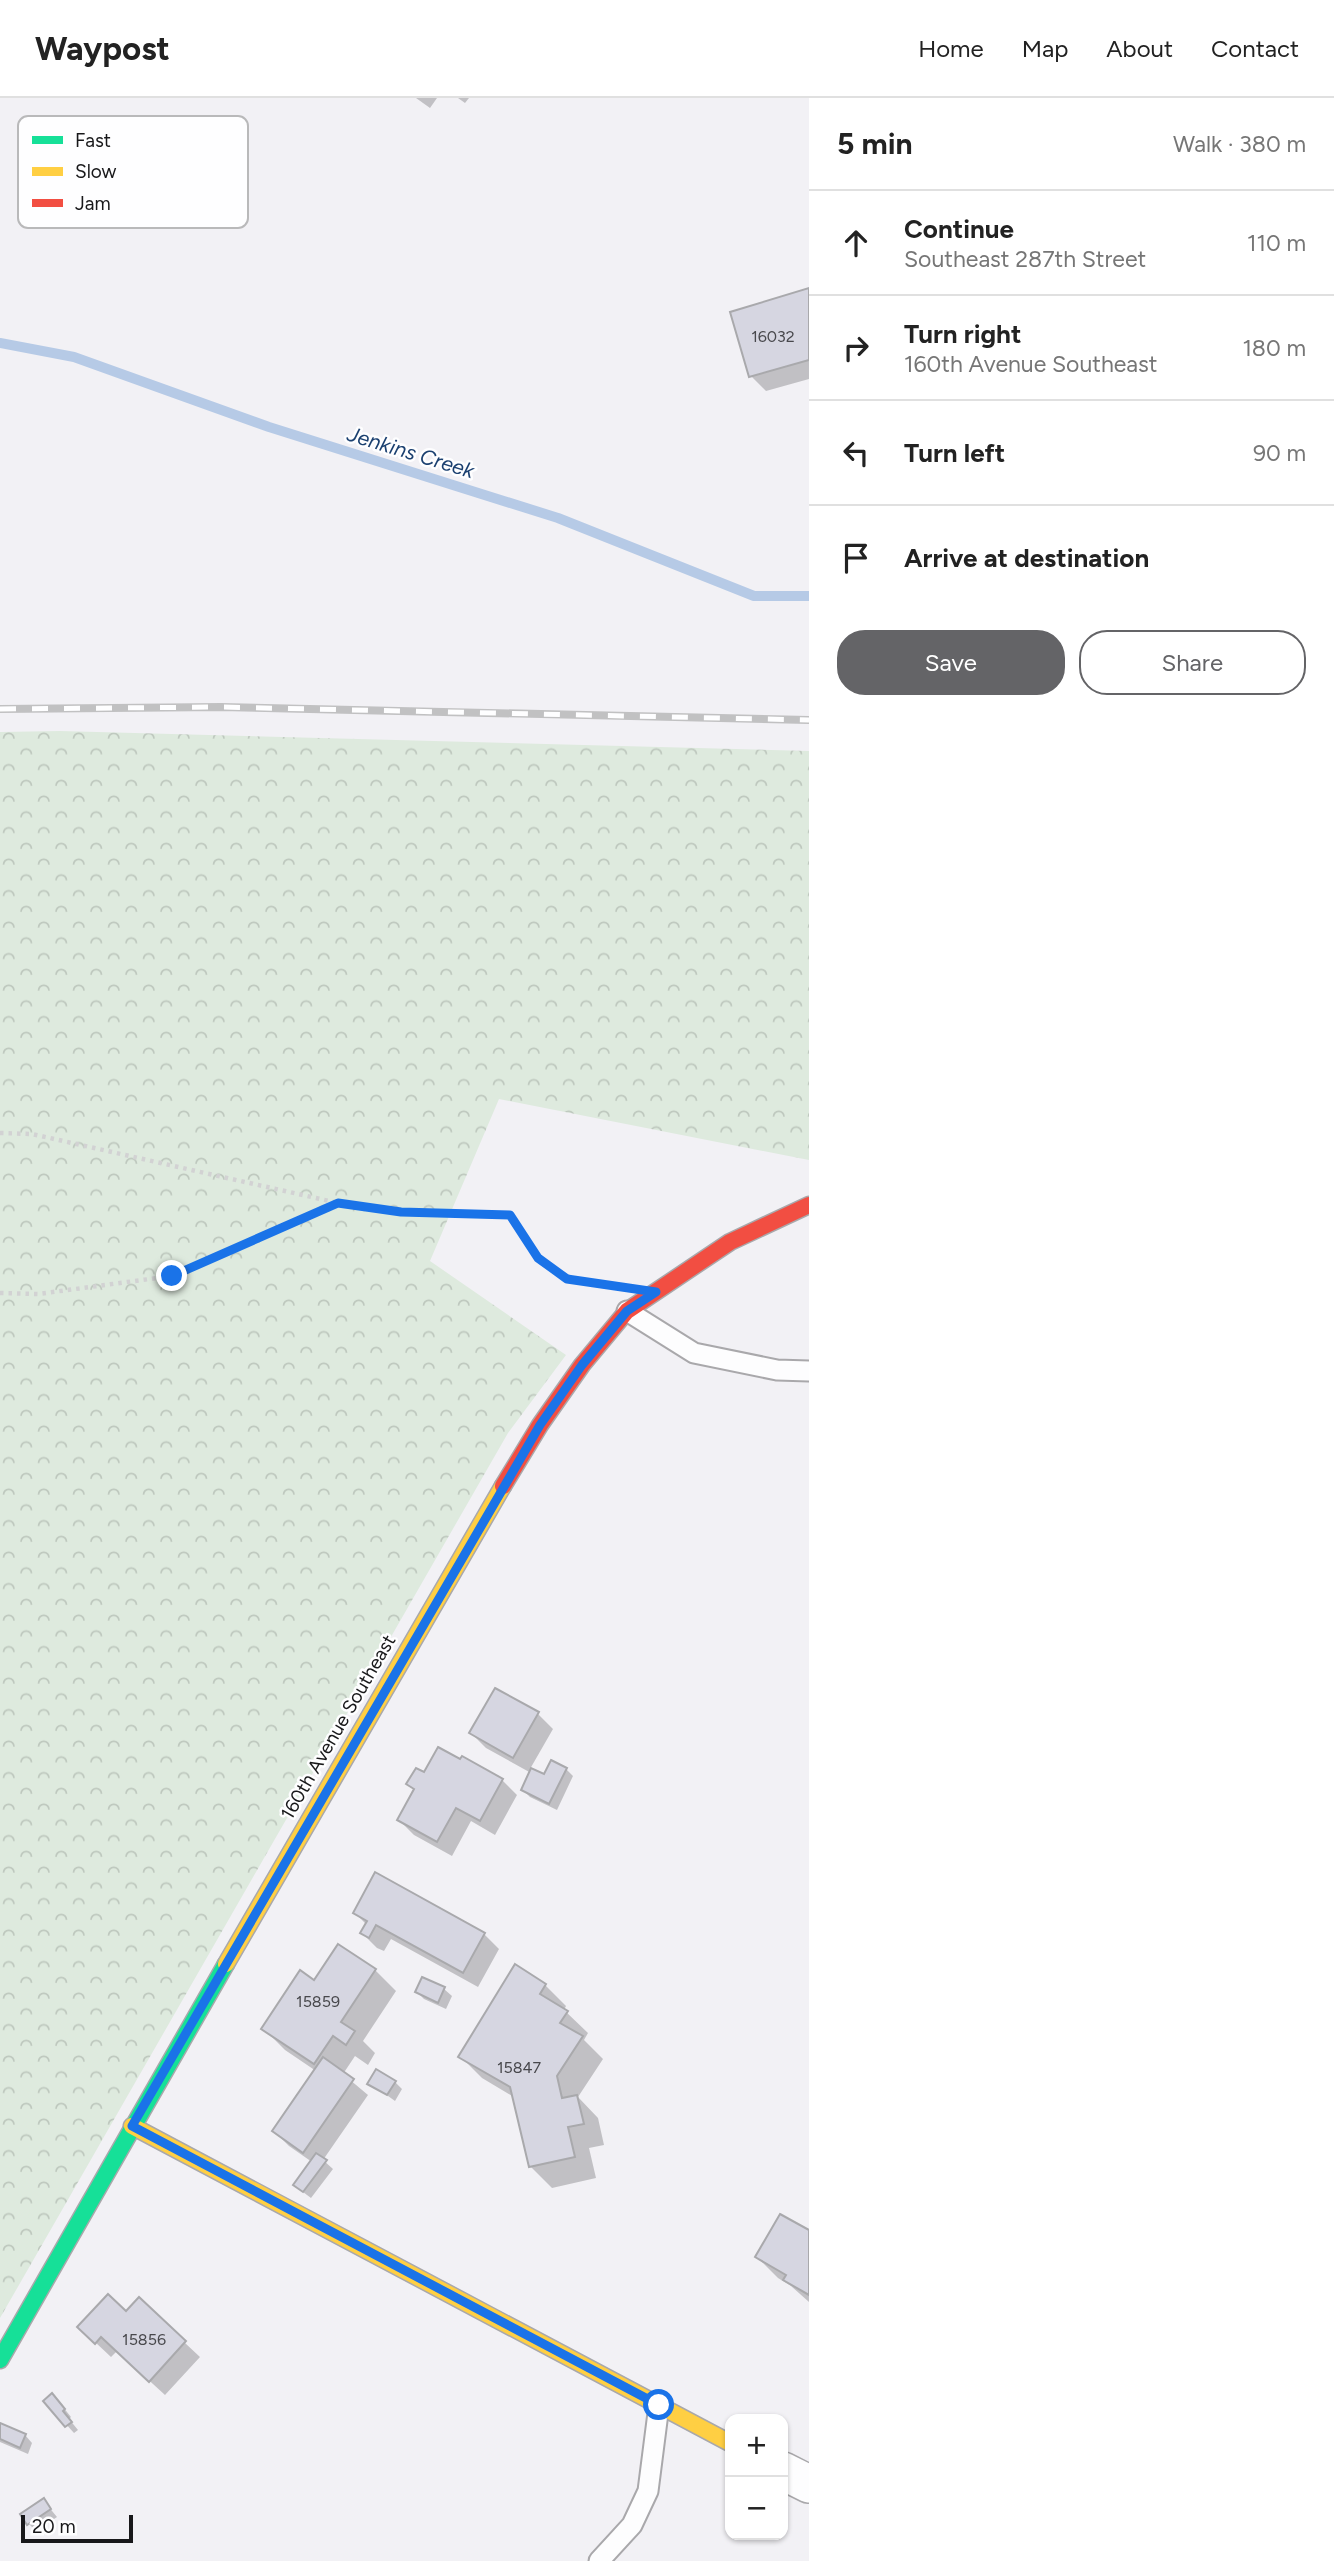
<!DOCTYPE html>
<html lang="en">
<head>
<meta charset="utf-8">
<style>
  :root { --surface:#fff; --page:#f2f2f2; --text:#222; --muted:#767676; --line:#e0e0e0; --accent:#646467 }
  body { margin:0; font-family:Figtree,sans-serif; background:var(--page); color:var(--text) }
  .controls { position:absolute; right:21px; bottom:21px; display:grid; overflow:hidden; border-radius:14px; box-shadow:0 2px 5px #0004 }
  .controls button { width:63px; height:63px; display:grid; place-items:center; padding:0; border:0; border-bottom:2px solid var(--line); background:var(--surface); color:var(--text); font:35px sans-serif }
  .scale { position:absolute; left:21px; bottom:18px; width:112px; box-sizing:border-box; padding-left:7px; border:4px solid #18181a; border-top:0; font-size:19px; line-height:24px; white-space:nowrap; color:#18181a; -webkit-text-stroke:5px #fefeff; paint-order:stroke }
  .stop { position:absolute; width:21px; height:21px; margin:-16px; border:5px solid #1a73e8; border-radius:50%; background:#fff }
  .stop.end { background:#1a73e8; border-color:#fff; box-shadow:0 2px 7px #0008 }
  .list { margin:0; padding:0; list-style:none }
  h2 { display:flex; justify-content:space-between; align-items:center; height:91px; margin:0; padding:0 28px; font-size:30px }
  h2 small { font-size:23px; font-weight:400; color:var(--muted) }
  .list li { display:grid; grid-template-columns:46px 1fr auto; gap:21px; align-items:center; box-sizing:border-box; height:105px; padding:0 28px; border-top:2px solid var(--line) }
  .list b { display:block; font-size:26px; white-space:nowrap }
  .list p { margin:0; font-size:23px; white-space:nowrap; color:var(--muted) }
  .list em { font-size:23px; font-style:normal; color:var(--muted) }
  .actions { display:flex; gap:14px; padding:21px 28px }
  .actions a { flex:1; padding:16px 0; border:2px solid var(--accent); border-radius:28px; text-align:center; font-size:24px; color:var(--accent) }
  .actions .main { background:var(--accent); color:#fff }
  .icon { flex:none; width:38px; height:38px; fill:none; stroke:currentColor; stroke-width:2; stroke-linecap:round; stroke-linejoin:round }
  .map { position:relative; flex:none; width:809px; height:2463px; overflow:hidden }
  header { display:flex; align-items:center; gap:42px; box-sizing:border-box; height:98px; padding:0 35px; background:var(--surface); border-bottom:2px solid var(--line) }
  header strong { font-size:33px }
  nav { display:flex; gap:38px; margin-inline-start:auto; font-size:24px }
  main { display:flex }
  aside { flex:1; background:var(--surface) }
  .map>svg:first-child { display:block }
  .forest { fill:url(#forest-crowns) }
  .shadow { fill:#0003 }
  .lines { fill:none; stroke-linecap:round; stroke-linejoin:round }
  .stream { stroke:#b6cae6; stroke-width:10 }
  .building { fill:#d6d6e1; stroke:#a9a9ac; stroke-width:2 }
  .lane-casing { stroke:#a9a8ab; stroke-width:23 }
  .street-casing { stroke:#a9a8ab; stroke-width:40 }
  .fast-casing { stroke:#a9a8ab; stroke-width:19 }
  .slow-casing { stroke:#a9a8ab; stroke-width:19 }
  .jam-casing { stroke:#a9a8ab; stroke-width:19 }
  .path { stroke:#d2d2d3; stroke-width:4.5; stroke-dasharray:3.5 5; stroke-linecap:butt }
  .lane { stroke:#fdfdfe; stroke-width:19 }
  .street { stroke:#fdfdfe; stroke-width:37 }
  .fast { stroke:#16e098; stroke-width:16 }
  .slow { stroke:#ffcf43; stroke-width:16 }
  .jam { stroke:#f24e42; stroke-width:16 }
  .rail-casing { stroke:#c1c1c2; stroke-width:8 }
  .rail { stroke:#fefeff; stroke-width:5; stroke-dasharray:16; stroke-linecap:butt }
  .route { stroke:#1a73e8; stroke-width:9 }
  .labels { text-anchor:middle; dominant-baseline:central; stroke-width:5; stroke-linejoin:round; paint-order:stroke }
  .number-label { font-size:16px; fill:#48484c }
  .street-label { font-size:19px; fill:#18181a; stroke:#fefeff }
  .water-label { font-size:21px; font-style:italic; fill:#1b4070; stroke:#fefeff }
  .key { fill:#fefeff; stroke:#b9b9ba; stroke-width:2 }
  .key-label { font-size:19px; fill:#18181a }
</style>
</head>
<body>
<header>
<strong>Waypost</strong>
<nav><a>Home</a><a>Map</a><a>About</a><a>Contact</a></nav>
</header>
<main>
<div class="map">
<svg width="809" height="2463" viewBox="0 0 809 2463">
  <defs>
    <pattern id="forest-crowns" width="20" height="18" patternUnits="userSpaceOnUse" patternTransform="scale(1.75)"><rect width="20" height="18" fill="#deeade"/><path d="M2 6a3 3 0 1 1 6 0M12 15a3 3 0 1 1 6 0" fill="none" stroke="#bec8be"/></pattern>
  </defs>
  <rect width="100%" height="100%" fill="#f2f1f5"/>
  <path class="forest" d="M60,633L809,653V1062L499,1001L430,1163L566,1257L508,1335L0,2220V634Z"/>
  <path class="shadow" d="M416,0H437L430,10Z
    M458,0H469L465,5Z
    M809,192V281L766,293L751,278L732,215Z
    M538,1616L553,1631L530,1671L545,1678L566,1671L573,1678L557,1712L530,1699L523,1692L531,1675L486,1650L471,1635Z
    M424,1676L502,1682L517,1697L495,1737L471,1723L452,1758L414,1737L399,1722L415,1693L408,1686Z
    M355,1815L484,1836L499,1851L478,1889L391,1841L384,1853L377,1850L362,1835L367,1827Z
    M375,1872L396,1893L363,1943L375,1955L368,1967L355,1958L343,1976L368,1997L323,2062L333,2071L311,2100L303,2094L312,2064L289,2048L274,2033L316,1973L285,1952L264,1931L315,1884Z
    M423,1881L444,1891L452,1898L446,1911L424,1901L417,1894Z
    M545,1887L566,1908L564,1912L588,1935L584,1942L603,1961L578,1999L598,2020L604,2047L589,2050L596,2080L552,2090L530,2068L514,1999L482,1980L461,1959Z
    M395,1984L402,1991L395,2003L370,1985Z
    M780,2118L809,2134V2204L791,2188L778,2180L757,2159Z
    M139,2202L200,2259L165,2297L117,2253L111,2259L95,2244Z
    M45,2303L59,2304L71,2319L69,2321L78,2332L74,2335Z
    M0,2327L25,2337L32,2345L28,2356L0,2344Z
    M43,2402L57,2419L36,2433L29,2426Z"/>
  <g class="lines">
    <path class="stream" d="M0,245L74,259L269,329L558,420L754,498H809"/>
  </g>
  <path class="building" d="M809,190V262L749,279L730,214Z
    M495,1590L539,1614L513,1660L469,1635Z
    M438,1649L460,1661L462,1658L503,1681L480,1723L456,1710L437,1744L397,1722L414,1691L406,1686L416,1670L424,1674Z
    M551,1662L567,1670L549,1706L521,1692L531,1670L544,1676Z
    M375,1774L485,1835L463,1875L376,1827L369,1840L360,1835L367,1823L353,1815Z
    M338,1846L376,1871L341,1924L355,1933L346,1947L333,1938L314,1966L261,1931L300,1872L314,1882Z
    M515,1866L546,1886L540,1896L568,1913L560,1925L583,1938L557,1978L562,2000L577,1997L584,2026L568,2029L575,2059L529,2069L510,1989L458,1959Z
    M422,1879L445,1889L438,1905L415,1894Z
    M323,1959L354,1981L303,2055L272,2033Z
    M376,1971L396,1983L387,1997L367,1986Z
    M316,2055L327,2062L303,2094L293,2087Z
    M780,2116L809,2132V2197L783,2182L786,2177L755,2159Z
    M108,2196L126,2213L139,2199L186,2243L149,2284L101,2239L95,2246L77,2229Z
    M52,2295L65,2311L63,2313L72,2324L65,2329L43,2303Z
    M0,2325L26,2336L20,2350L0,2341Z
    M44,2400L51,2411L27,2427L20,2416Z"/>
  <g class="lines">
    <g class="lane-casing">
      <path id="lane" d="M627,1213L694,1255L777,1272L809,1273
        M599,2463L632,2427L648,2393L659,2307"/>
    </g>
    <g class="street-casing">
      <path id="street" d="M783,2373L809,2386"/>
    </g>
    <g class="fast-casing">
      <path id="fast" d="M0,2262L226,1866"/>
    </g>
    <g class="slow-casing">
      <path id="slow" d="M226,1866L503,1388
        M132,2028L730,2345"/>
    </g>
    <g class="jam-casing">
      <path id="jam" d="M503,1388L540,1327L582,1267L627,1213L730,1144L809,1107"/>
    </g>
    <path class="path" d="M0,1035L32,1036L338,1105L401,1114L510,1117C538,1160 546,1179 601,1186
      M0,1195L38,1196L172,1178L337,1106"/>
    <use href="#lane" class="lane"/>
    <use href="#street" class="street"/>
    <use href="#fast" class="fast"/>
    <use href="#slow" class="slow"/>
    <use href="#jam" class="jam"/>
    <g class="rail-casing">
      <path id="rail" d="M0,611L221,609L809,622"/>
    </g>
    <use href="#rail" class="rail"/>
  </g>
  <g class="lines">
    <path class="route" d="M172,1178L338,1105L401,1114L510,1117L538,1160L567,1181L656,1194L627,1213L582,1267L540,1327L132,2028L659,2307"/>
  </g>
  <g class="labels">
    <g class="number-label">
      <text x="773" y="238">16032</text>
      <text x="318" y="1903">15859</text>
      <text x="519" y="1969">15847</text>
      <text x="144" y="2241">15856</text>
    </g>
    <g class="street-label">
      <text transform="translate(338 1629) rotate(-60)">160th Avenue Southeast</text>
    </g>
    <g class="water-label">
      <text transform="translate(411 354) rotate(17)">Jenkins Creek</text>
    </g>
  </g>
  <rect x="18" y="18" width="230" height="112" rx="10" class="key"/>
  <rect x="32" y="38" width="31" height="8" fill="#16e098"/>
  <rect x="32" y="69" width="31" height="9" fill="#ffcf43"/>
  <rect x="32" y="101" width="31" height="8" fill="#f24e42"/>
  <g class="key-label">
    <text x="75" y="49">Fast</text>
    <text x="75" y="80">Slow</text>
    <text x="75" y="112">Jam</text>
  </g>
</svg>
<div class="controls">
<button>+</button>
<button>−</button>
</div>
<div class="scale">20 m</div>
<div class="stop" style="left:659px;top:2307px"></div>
<div class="stop end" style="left:172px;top:1178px"></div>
</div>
<aside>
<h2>5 min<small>Walk · 380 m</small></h2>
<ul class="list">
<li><svg class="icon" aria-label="ahead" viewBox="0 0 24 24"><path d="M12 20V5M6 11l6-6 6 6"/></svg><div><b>Continue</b><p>Southeast 287th Street</p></div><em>110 m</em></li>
<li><svg class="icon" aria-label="right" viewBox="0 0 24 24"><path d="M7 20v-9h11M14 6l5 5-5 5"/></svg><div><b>Turn right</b><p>160th Avenue Southeast</p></div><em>180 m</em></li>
<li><svg class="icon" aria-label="left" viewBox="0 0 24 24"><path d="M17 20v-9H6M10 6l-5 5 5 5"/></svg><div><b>Turn left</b></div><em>90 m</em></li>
<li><svg class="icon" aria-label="arrive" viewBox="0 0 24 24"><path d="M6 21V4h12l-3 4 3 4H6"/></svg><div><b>Arrive at destination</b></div></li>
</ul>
<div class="actions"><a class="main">Save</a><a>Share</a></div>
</aside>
</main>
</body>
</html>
